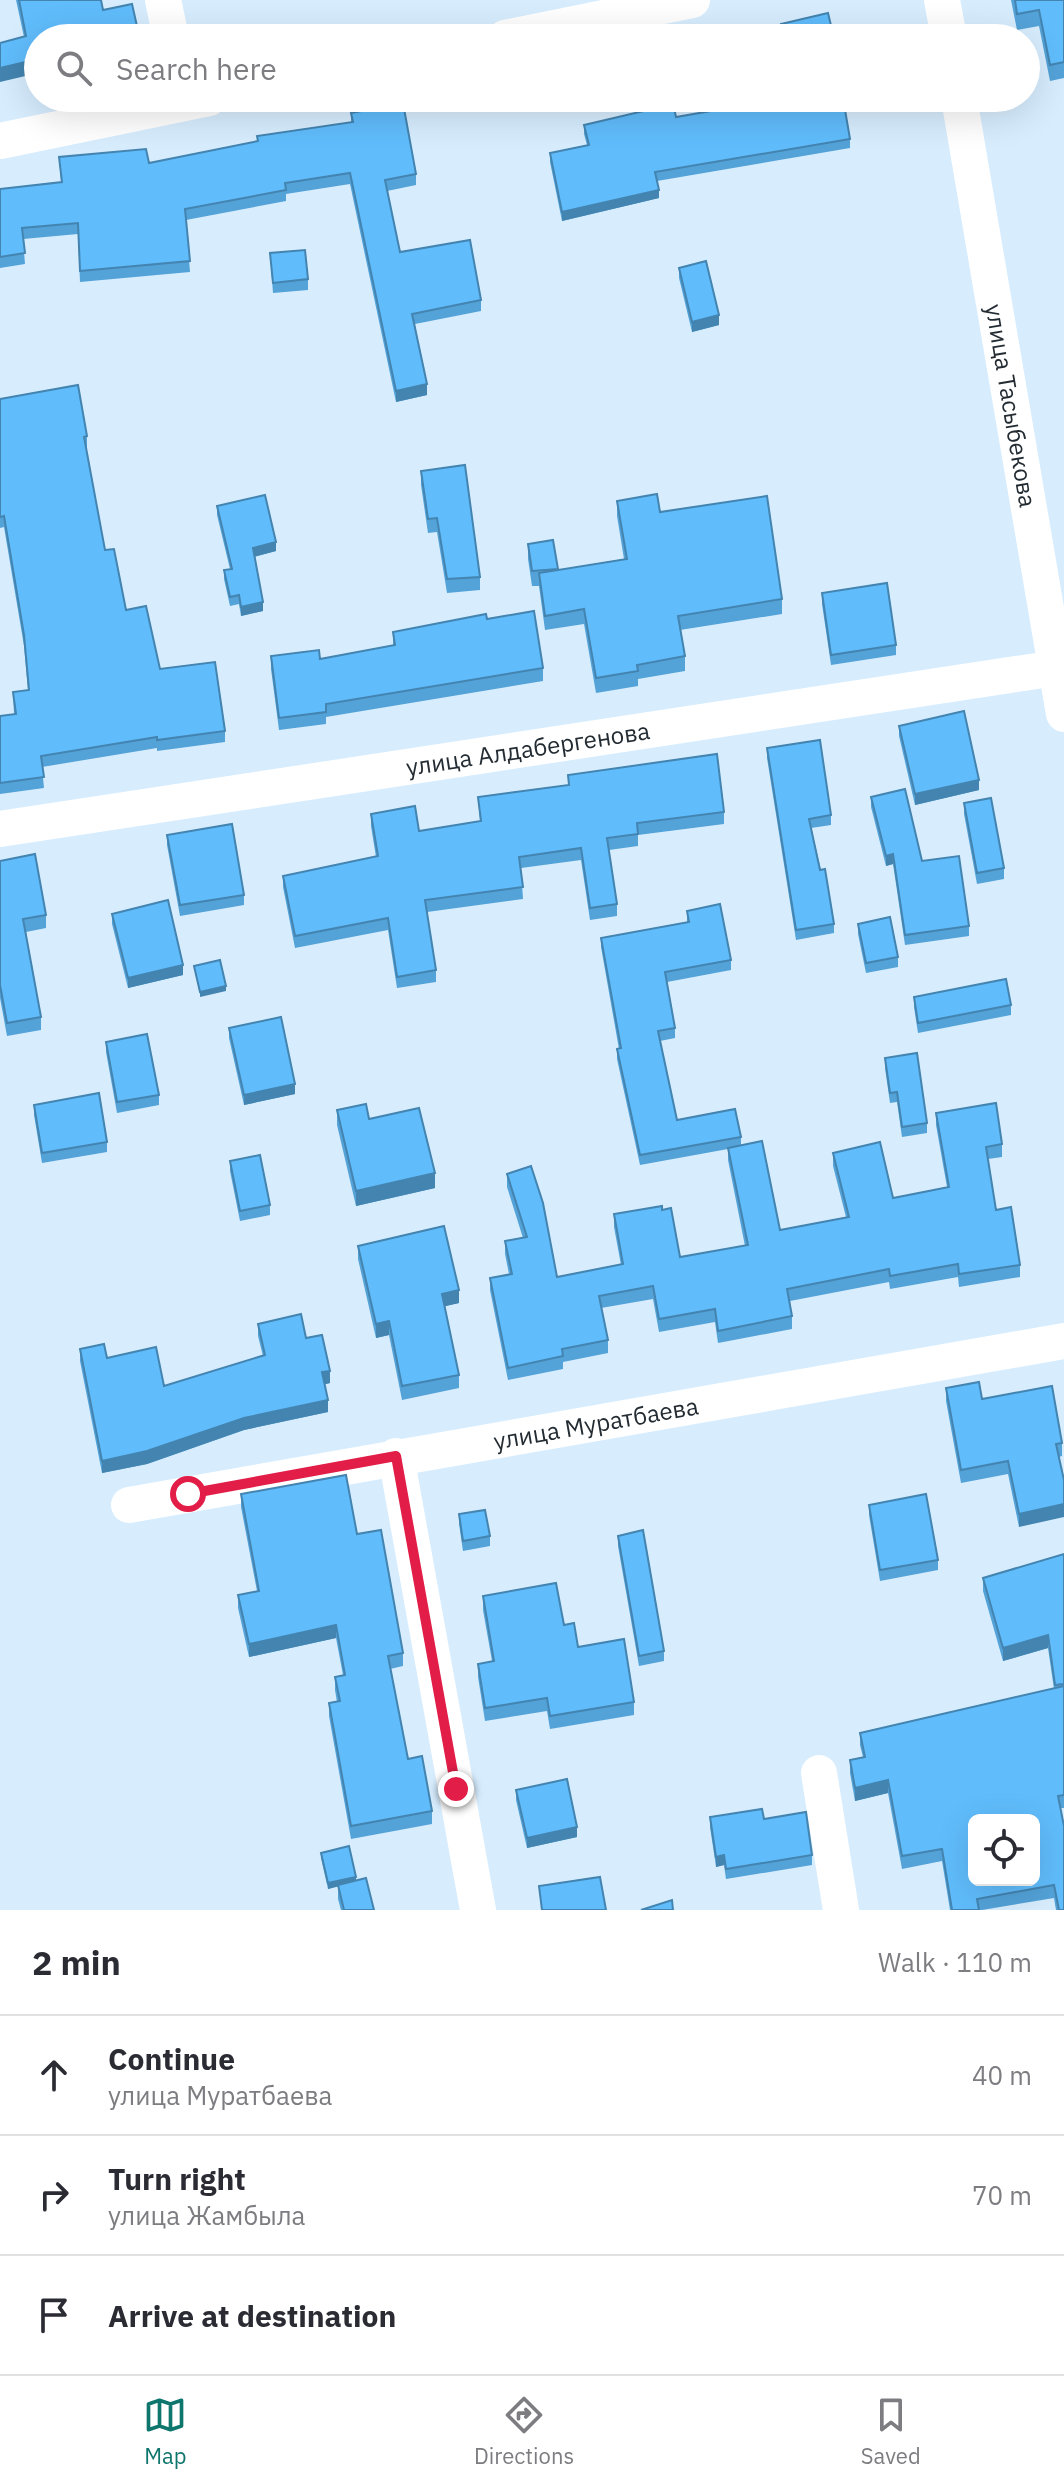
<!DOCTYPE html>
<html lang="en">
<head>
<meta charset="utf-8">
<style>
  :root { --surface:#fff; --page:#f2f2f3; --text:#2b2b33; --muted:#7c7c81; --line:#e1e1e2; --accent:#0f766e }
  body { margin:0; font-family:"IBM Plex Sans",sans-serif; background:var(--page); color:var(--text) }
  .controls { position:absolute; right:24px; bottom:24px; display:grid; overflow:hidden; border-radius:12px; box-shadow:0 8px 32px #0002 }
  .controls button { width:72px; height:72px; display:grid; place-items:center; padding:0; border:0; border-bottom:2px solid var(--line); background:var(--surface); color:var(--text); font:40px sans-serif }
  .stop { position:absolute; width:24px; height:24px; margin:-18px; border:6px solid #e11d48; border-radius:50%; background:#fff }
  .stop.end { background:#e11d48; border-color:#fff; box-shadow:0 2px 8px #0008 }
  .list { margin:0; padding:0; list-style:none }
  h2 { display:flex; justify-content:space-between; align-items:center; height:104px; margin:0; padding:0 32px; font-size:34px }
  h2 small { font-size:26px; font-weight:400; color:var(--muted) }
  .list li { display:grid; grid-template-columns:52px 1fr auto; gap:24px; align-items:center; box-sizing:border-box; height:120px; padding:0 32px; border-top:2px solid var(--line) }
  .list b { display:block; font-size:30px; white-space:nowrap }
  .list p { margin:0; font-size:26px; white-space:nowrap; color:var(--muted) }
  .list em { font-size:26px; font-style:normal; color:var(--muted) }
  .icon { flex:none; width:44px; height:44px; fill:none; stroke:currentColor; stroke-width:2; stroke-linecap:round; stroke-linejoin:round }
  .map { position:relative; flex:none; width:1064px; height:1910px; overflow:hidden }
  .search { position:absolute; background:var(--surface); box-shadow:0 8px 32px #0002; left:24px; right:24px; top:24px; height:88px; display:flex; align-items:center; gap:20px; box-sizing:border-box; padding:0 28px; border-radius:44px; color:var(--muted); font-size:30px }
  .sheet { height:464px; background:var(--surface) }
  nav { display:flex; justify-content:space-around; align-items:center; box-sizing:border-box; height:112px; border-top:2px solid var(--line); background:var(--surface); font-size:22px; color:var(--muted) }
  nav a { display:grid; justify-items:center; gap:4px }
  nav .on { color:var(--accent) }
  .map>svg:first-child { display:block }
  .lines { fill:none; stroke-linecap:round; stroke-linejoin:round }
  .minor { stroke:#fff; stroke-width:36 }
  .wall { fill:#53a2d8 }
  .shaded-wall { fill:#4384b0 }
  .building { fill:#60bcfb; stroke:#4384b0; stroke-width:2; fill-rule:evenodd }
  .route { stroke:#e11d48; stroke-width:10 }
  .labels { text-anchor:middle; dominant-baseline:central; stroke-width:7; stroke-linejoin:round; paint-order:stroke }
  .street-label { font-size:24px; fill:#242c33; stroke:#f3f8fb }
</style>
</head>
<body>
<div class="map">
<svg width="1064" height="1910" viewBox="0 0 1064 1910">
  <rect width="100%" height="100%" fill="#d7edfe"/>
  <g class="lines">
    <g class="minor">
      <path d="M163,0L171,38"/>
      <path d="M942,0L949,38"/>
      <path d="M505,38L692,0"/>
      <path id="s1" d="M959,98L1064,714"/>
      <path d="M0,141L209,98"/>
      <path id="s2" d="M0,829L1056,668"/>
      <path d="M396,1456L478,1910"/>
      <path id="s3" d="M129,1505L1064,1341"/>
      <path d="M819,1773L841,1910"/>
    </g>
  </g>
  <path class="wall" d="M16,0H101L103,10L139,38L24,37Z
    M1011,0H1064V78L1050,81L1039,26L1017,30Z
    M644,98H672L676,117L850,139V148L657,181L659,198L562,221L550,162V153L587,145L584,134V125L646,111Z
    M351,113L416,174V185L387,191L400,252L481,300V311L415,324L427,395L396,402L350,184L286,194V201L186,220L190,272L80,282L78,234L23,239L25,264L0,268V189L61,182L59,157L149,163L257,141V136L351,122Z
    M270,253L308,279V290L273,293Z
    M679,268L719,325L692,332L679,278Z
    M0,399L87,436V448H86L105,550L126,610L160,669L225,731V742L157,751V748L42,767L44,788L0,794V716L14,714L13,692L28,691L24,646L4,527L0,528Z
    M421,471L480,577V590L447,593L437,532L428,533L421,485Z
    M617,501L660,512L782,599V614L680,630L685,656V671L638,679V686L596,693L584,624L545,630L539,586H532L528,559V544L558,570L624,559L617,516Z
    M217,506L276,551L254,557L263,611L241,616L239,604L230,606L224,579V570L230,569L217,515Z
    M822,593L896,645V655L831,665L822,604Z
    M487,619L543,668V681L326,717V724L279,730L271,669V656L320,659L393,645V632Z
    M899,726L979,790L915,805L899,736Z
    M767,748L831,815V825L811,828L834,924V933L796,940L767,758Z
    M568,775L724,812V824L638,835V846L609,850L617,904V916L590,920L581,860L521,868L523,899L427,912L436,970V982L397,988L388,930L295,948L283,887V876L376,857L371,826V814L419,831L480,821L478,797L568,786Z
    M871,797L969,926V936L905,945L893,864L886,866L871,807Z
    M964,803L1004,868V879L977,884L964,814Z
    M167,835L244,895V905L180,916L167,845Z
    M0,861L46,915V928L26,932L41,1017V1030L7,1036L0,998Z
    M687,911L731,960V970L667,982L675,1028V1038L660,1041L677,1120L741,1137V1145L780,1230L846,1217L833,1166V1153L893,1198L947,1187L936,1125V1113L1002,1144V1157L988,1159L996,1210L1020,1265V1277L959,1287L958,1277L890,1289L889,1282L790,1301L792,1316V1329L718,1343L715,1322L659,1332L653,1299L601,1308L608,1340V1353L563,1362V1369L508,1380L490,1290V1278L509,1274L505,1254V1241L523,1238L507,1187V1174L557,1277L621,1265L614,1227V1214L680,1257L745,1246L728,1160V1149L640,1165L617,1059V1049H619L601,947V938L687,923Z
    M112,914L183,975L128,988L112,924Z
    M858,924L898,957V967L866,973L858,934Z
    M914,997L1011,1005V1015L918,1033L914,1007Z
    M229,1028L295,1094L244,1105L229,1038Z
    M106,1042L159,1095V1105L117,1113L106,1052Z
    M885,1058L927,1123V1133L902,1137L897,1102L890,1103L885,1068Z
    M34,1105L107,1142V1152L42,1163L34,1115Z
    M337,1110L435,1188L356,1206L337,1125Z
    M230,1161L270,1205V1215L240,1221L230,1171Z
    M358,1246L459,1303L445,1306L459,1375V1388L402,1400L389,1335L376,1338L358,1259Z
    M258,1324L306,1338L330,1383L325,1384L328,1412L244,1430L147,1464L102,1473L80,1361V1349L107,1358L164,1386L263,1356L258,1336Z
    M946,1388L982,1399L1062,1443V1456L1059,1457L1019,1527L1008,1474L961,1483L946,1401Z
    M241,1494L357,1534L403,1653V1666L390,1669L408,1759L432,1811V1824L351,1839L329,1716V1703L337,1702L335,1690V1677L343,1675L336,1638L249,1657L238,1608V1595L257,1591L241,1507Z
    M869,1505L938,1560V1570L880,1581L869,1515Z
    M459,1514L490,1536V1546L463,1551L459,1524Z
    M618,1536L664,1651V1661L639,1666L618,1546Z
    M1064,1554V1808H1061L1064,1910H1056L1054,1898L982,1910H950L942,1861L902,1869L888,1793L855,1801L850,1773V1760L863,1757L860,1745V1733L1054,1689L1048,1648L1003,1661L983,1591V1578Z
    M483,1596L564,1625L578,1647L634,1702V1715L550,1729L547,1711L485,1721L478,1677V1664L492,1661L483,1610Z
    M516,1790L577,1837L527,1848L516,1800Z
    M710,1817L764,1819L812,1855V1865L726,1879L724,1865L716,1867L710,1827Z
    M321,1853L356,1881L374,1910H341L338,1899V1886L328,1889L321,1858Z"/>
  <path class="shaded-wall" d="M38,59V73L0,82V68Z
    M659,190V198L562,221V212Z
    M719,315V325L692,332V322Z
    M427,384V395L396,402V391Z
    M276,542V551L253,557V548Z
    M263,602V611L241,616V607Z
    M979,780V790L915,805V794Z
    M893,854V864L886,866V856Z
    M183,965V975L128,988V978Z
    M226,986V991L200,997V992Z
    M295,1084V1094L244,1105V1095Z
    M435,1173V1188L356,1206V1191Z
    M459,1290V1303L442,1307V1294Z
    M389,1321V1335L376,1338V1324Z
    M330,1371V1383L322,1385V1372Z
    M328,1400V1412L244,1430L147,1464L102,1473V1461L244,1418Z
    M1064,1504V1517L1019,1527V1514Z
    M336,1625V1638L249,1657V1644Z
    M1048,1635V1648L1003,1661V1648Z
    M888,1780V1793L855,1801V1788Z
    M577,1827V1837L527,1848V1838Z
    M724,1855V1865L716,1867V1857Z
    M356,1877V1882L328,1889V1883Z"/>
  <path class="building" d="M19,0H101L103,10L132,4L139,35L127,38H38V59L0,68V43L26,36Z
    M1015,0H1064V62L1050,65L1039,10L1017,14Z
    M828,13L834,38H784L781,24Z
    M646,98H672L676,117L786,98H843L850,139L655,172L659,190L562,212L550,153L589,145L584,125L648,110Z
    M403,103L416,174L385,180L400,252L470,240L481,300L412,314L427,384L396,391L350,173L285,183L286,190L185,209L190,261L80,271L78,223L22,228L25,253L0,257V189L62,182L59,157L146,149L149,163L258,141L257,136L353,122L351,113Z
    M305,250L308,279L273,283L270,253Z
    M706,261L719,315L692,322L679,268Z
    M78,385L87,436L84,437L105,550L114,549L126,610L146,606L160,669L215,662L225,731L157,740V737L41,756L44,777L0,783V716L16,714L13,692L29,690L24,635L4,516L0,517V399Z
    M465,465L480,577L447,579L437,518L428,519L421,471Z
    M657,494L660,512L767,496L782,599L678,616L685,656L637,665L638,671L596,678L584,609L545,616L539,573L627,559L617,501Z
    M265,495L276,542L253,548L263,602L241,607L239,595L230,597L224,570L232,569L217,506Z
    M553,540L558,569L532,571L528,544Z
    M887,583L896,645L831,655L822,593Z
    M534,611L543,668L326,704V712L279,718L271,656L319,650L320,659L395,645L393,632L486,614L487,619Z
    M964,711L979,780L915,794L899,726Z
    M820,740L831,815L809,819L820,870L825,869L834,924L796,930L767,748Z
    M717,754L724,812L637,823L638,834L607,838L617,904L590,908L581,848L519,857L523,887L425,900L436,970L397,977L388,918L295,936L283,876L378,856L371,814L415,806L419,831L481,821L478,797L569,785L568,775Z
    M905,789L922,861L959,856L969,926L905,935L893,854L886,856L871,797Z
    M991,798L1004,868L977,873L964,803Z
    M232,824L244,895L180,905L167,835Z
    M35,854L46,915L23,919L41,1017L7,1023L0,985V861Z
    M168,900L183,965L128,978L112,914Z
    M720,904L731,960L665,972L675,1028L658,1031L677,1120L735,1109L741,1137L640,1155L617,1049L621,1048L601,938L689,922L687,911Z
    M890,917L898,957L866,963L858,924Z
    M220,960L226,986L200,992L194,966Z
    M1006,979L1011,1005L918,1023L914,997Z
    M281,1017L295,1084L244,1095L229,1028Z
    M147,1034L159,1095L117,1102L106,1042Z
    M917,1053L927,1123L902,1127L897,1092L890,1093L885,1058Z
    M99,1093L107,1142L42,1153L34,1105Z
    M996,1103L1002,1144L986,1147L996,1210L1011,1207L1020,1265L959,1274L958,1264L890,1276L889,1269L787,1289L792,1316L718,1331L715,1309L659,1319L653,1286L599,1296L608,1340L562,1349L563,1356L508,1368L490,1278L512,1274L505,1241L527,1237L507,1174L531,1166L543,1203L557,1277L623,1264L614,1214L662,1206V1210L671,1208L680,1257L748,1245L728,1148L762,1141L780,1230L849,1217L833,1153L880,1142L893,1198L949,1187L936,1113Z
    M366,1104L369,1119L419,1108L435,1173L356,1191L337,1110Z
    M260,1155L270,1205L240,1211L230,1161Z
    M444,1226L459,1290L442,1294L459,1375L402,1386L389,1321L376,1324L358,1246Z
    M301,1314L306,1338L322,1335L330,1371L322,1372L328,1400L244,1418L147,1451L102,1461L80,1349L104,1344L107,1358L156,1347L164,1386L265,1355L258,1324Z
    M979,1382L982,1399L1052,1386L1062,1443L1056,1444L1064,1480V1504L1019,1514L1008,1461L961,1470L946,1388Z
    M346,1475L357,1534L381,1530L403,1653L388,1656L408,1759L422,1756L432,1811L351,1826L329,1703L340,1701L335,1677L345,1675L336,1625L249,1644L238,1595L259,1591L241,1494Z
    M926,1494L938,1560L880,1570L869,1505Z
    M485,1510L490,1536L463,1541L459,1514Z
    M643,1530L664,1651L639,1656L618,1536Z
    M1064,1554V1684L1055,1685L1048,1635L1003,1648L983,1578Z
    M556,1583L564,1625L574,1623L578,1647L624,1639L634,1702L550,1716L547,1698L485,1708L478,1664L494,1661L483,1596Z
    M1064,1686V1795L1058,1796L1064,1826V1910H1059L1054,1885L977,1899L979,1910H952L942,1849L902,1856L888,1780L855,1788L850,1760L865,1757L860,1733ZM974,1820H1034V1880H974Z
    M567,1779L577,1827L527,1838L516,1790Z
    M762,1809L764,1819L806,1812L812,1855L726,1869L724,1855L716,1857L710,1817Z
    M349,1846L356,1877L328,1883L321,1853Z
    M600,1877L606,1910H542L539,1886Z
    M366,1878L374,1910H344L338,1885Z
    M672,1900L673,1910H641Z"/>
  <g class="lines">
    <path class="route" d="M188,1494L396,1456L456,1789"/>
  </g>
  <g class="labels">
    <g class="street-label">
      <text stroke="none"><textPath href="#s1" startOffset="312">улица Тасыбекова</textPath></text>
      <text stroke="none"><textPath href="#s2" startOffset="534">улица Алдабергенова</textPath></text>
      <text stroke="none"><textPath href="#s3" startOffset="474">улица Муратбаева</textPath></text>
    </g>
  </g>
</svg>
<div class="controls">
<button><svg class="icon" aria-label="locate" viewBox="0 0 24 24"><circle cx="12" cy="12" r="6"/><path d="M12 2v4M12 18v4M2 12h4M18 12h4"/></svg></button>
</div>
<div class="stop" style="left:188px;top:1494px"></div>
<div class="stop end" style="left:456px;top:1789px"></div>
<div class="search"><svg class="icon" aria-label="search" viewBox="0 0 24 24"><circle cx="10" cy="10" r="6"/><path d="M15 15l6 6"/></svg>Search here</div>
</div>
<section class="sheet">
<h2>2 min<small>Walk · 110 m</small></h2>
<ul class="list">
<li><svg class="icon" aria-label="ahead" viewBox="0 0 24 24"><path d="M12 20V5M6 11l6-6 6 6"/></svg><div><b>Continue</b><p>улица Муратбаева</p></div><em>40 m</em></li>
<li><svg class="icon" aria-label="right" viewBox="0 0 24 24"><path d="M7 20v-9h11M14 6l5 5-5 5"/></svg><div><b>Turn right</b><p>улица Жамбыла</p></div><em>70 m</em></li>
<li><svg class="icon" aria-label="arrive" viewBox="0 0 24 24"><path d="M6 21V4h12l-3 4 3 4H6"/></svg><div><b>Arrive at destination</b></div></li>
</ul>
</section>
<nav>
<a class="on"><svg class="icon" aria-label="map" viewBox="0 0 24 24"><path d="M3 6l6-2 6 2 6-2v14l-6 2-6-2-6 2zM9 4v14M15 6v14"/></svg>Map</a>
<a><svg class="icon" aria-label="directions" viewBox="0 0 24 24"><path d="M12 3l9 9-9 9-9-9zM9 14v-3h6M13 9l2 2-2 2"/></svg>Directions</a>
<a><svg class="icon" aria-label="saved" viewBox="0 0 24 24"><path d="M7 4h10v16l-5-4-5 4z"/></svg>Saved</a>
</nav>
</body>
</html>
